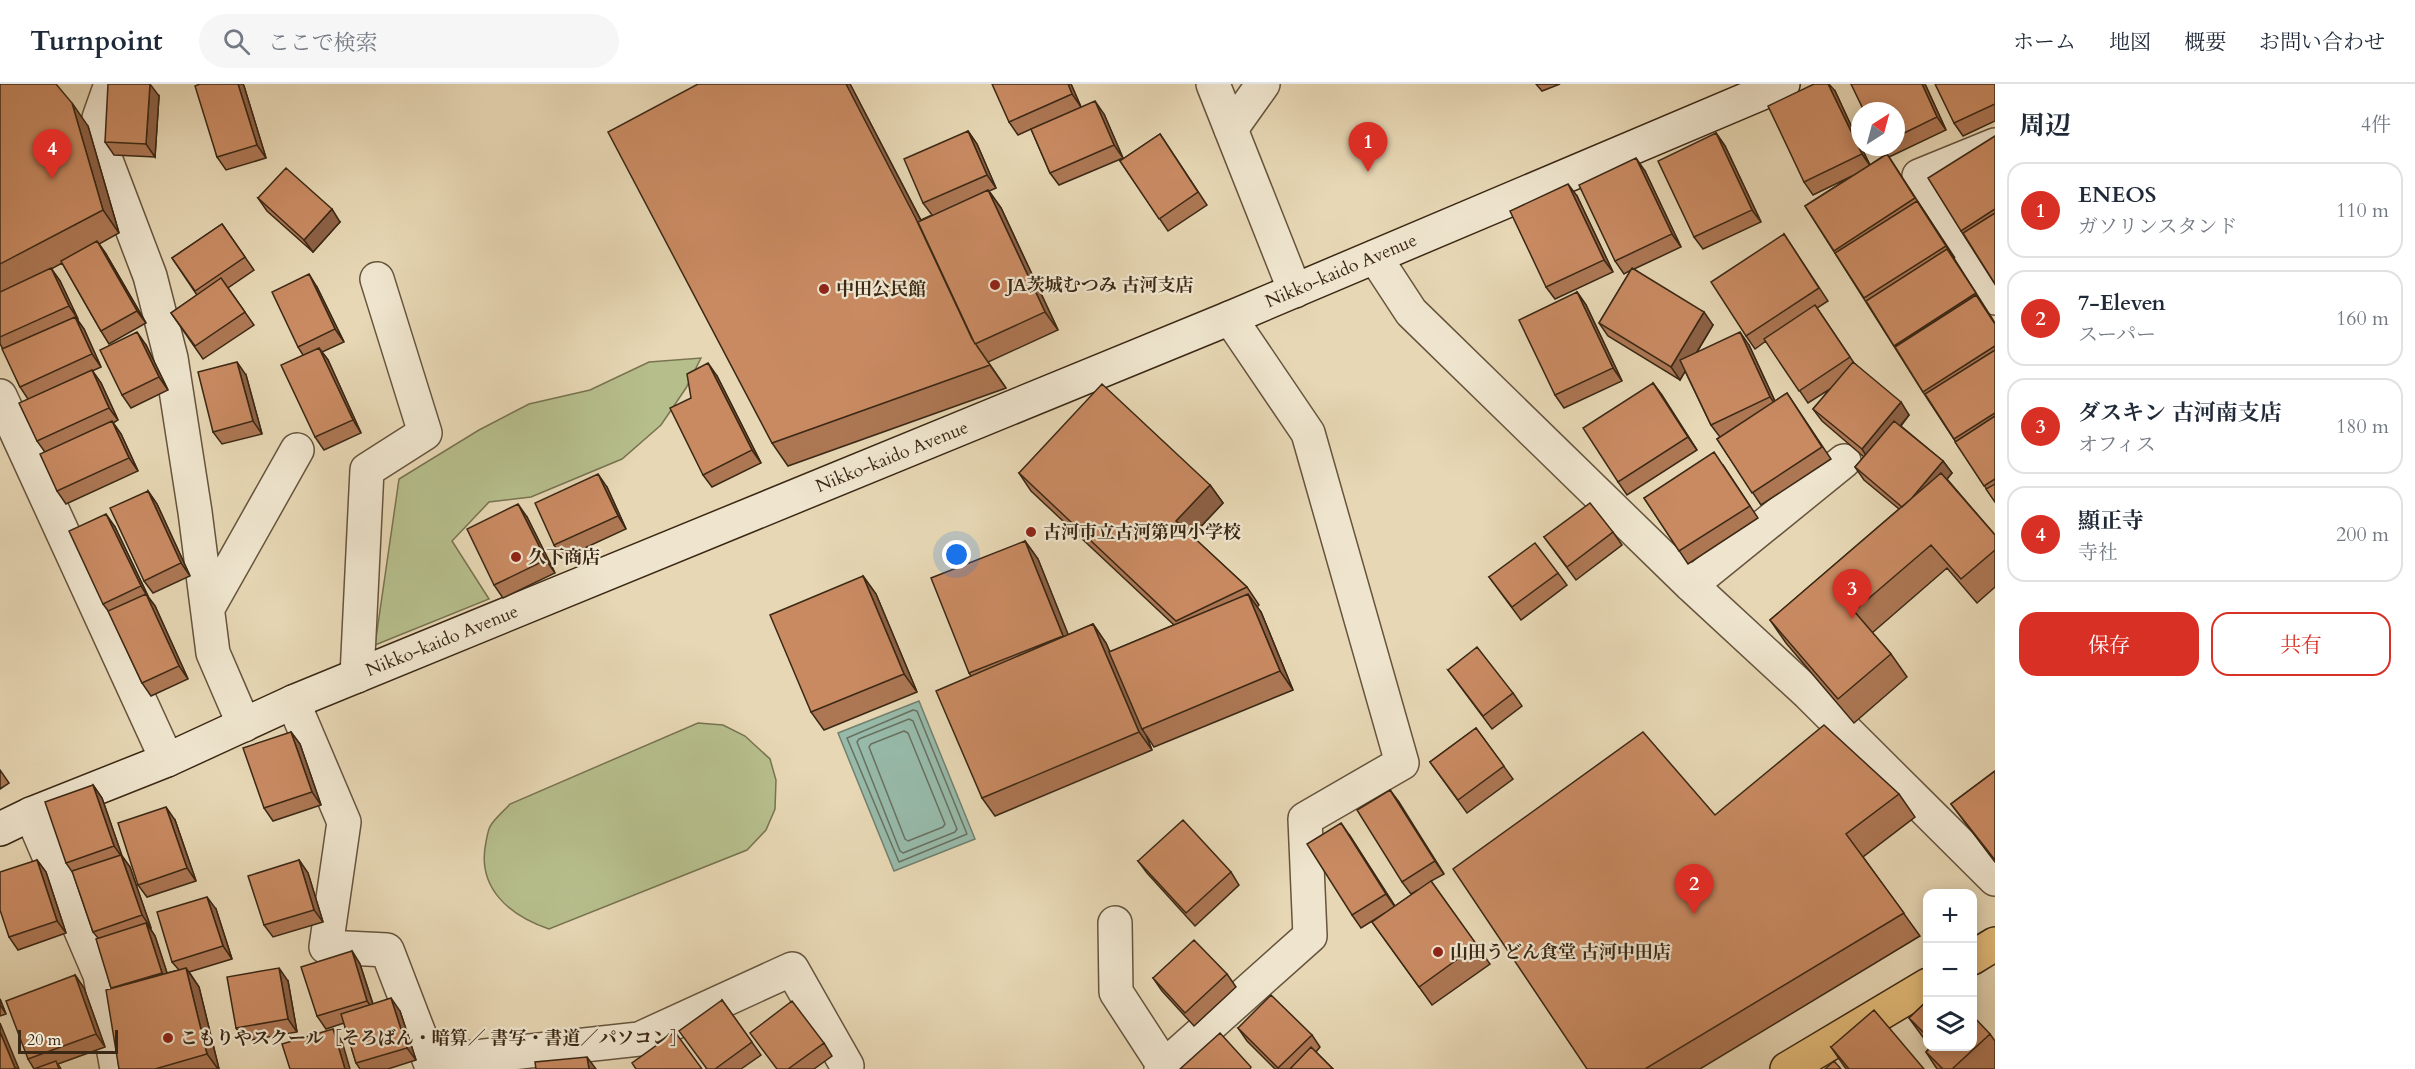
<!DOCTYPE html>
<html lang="ja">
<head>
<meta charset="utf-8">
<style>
  :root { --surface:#fff; --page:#f6f6f7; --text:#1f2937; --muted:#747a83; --line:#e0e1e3; --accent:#d93025 }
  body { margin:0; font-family:Cardo,"Noto Serif JP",serif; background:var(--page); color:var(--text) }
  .controls { position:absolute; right:18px; bottom:18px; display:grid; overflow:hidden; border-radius:12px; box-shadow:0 3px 15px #0003 }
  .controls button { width:54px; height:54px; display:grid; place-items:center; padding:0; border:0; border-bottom:2px solid var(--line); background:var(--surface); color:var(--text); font:30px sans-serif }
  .compass { position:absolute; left:1851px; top:18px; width:54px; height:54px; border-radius:50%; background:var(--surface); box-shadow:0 3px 15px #0003; rotate:36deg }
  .scale { position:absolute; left:18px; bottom:15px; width:100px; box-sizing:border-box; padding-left:6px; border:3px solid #3b2815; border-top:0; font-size:16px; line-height:21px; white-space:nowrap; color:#3b2815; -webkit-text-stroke:4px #efe5ce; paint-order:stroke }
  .you { position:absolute; left:957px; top:471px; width:21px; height:21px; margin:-15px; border:4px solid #fff; border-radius:50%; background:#1a73e8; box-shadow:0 0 0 9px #1a73e833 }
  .badge { display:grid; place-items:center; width:39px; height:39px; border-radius:50%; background:var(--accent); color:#fff; font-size:20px; font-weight:700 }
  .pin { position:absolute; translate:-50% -50px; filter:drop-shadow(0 2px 3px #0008) }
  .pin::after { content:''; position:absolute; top:32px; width:21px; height:18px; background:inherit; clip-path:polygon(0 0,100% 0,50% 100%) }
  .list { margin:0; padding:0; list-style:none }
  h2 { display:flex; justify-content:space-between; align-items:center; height:78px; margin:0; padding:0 24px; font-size:26px }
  h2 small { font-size:20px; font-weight:400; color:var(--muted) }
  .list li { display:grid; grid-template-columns:39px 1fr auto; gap:18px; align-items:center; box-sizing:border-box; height:96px; margin:0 12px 12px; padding:0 12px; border:2px solid var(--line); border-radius:18px }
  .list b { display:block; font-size:22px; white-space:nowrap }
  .list p { margin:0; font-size:20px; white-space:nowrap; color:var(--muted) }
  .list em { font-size:20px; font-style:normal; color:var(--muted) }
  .actions { display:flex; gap:12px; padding:18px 24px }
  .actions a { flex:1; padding:14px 0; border:2px solid var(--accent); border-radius:18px; text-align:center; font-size:21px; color:var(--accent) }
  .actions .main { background:var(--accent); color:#fff }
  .icon { flex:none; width:33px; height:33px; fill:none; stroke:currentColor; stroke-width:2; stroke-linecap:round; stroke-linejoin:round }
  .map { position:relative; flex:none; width:1995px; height:985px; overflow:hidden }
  header { display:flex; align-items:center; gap:36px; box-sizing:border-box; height:84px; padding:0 30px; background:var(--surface); border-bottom:2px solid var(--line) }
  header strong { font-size:28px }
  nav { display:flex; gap:33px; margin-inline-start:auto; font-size:21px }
  .search { width:420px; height:54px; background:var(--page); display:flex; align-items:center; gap:15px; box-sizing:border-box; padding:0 21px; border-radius:33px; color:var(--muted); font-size:22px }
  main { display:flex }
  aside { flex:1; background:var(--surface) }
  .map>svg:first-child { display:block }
  .green { fill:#b6be8c; stroke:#787350; stroke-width:1.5 }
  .water { fill:#97baaa; stroke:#72806e; stroke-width:1.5 }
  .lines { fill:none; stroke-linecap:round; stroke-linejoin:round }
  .shore { stroke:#697160; stroke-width:1.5 }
  .minor-casing { stroke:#66543d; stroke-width:36 }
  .tertiary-casing { stroke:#66543d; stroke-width:36 }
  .secondary-casing { stroke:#3b2815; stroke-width:36 }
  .trunk-casing { stroke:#3b2815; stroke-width:36 }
  .minor { stroke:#efe5ce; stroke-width:33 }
  .tertiary { stroke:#efe5ce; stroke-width:33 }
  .secondary { stroke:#efe5ce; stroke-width:33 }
  .trunk { stroke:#e4bc7a; stroke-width:33 }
  .wall { fill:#ad7754; stroke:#3b2815; stroke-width:1.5 }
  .shaded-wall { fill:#8d6145; stroke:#3b2815; stroke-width:1.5 }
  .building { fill:#c98a62; stroke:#3b2815; stroke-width:1.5 }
  .poi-dot { fill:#8f2418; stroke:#efe5ce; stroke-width:2 }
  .labels { text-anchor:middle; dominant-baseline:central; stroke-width:4.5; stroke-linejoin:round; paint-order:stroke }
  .street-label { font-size:18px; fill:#3b2815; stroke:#efe5ce }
  .poi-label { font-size:18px; font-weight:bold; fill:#3b2815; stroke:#efe5ce; text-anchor:start }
</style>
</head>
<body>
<header>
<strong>Turnpoint</strong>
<div class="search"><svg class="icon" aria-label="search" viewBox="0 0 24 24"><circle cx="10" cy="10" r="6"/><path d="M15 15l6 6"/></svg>ここで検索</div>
<nav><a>ホーム</a><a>地図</a><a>概要</a><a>お問い合わせ</a></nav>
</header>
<main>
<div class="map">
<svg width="1995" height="985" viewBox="0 0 1995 985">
  <rect width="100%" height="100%" fill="#e7d7b4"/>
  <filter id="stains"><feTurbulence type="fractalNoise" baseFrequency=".00333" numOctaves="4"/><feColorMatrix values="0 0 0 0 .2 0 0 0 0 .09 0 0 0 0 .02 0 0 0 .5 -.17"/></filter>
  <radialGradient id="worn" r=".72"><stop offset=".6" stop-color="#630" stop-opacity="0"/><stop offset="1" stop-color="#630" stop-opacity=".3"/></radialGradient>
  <path class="green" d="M701,274L686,304L661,341L622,375L531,413L489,418L452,457L489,515L375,561L399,395L479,346L529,320L590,306L649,278Z
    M698,639L723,641L745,652L770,675L776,696L775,725L766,746L747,766L549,845C510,832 476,804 486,758C487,753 488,745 491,741C496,733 504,727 510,720Z"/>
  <path class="water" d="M919,617L975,755L894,787L838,649Z"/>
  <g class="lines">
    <path class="shore" d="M913,626L917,627L967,750L899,778L847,654Z
      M909,635L913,637L957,745L955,748L903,769L900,767L857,658L859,655Z
      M904,647L908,649L945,740L943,743L908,757L905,755L869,663L871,660Z"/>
    <g class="minor-casing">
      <path id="minor" d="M111,0L99,34L101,63L150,192L171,274L195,428L213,569L244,641
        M1231,45L1263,0
        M1995,61L1919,92L1995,214
        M1375,173L1411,228L1691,501L1809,610L1995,795
        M0,312L167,676
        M1691,501L1844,377
        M208,524L297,366
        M357,592L367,386L425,349L377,195
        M293,618L344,738L326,863L387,866L430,978L639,955L792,885L847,982
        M31,730L100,891L117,985
        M1115,839L1116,908L1166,985
        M1161,985L1310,852L1305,735L1402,679L1308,349L1230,234"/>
    </g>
    <g class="tertiary-casing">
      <path id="tertiary" d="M1213,0L1295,207"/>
    </g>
    <g class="secondary-casing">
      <path id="secondary" d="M0,745L31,730L167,676L293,618L1230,234L1783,0"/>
    </g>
    <g class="trunk-casing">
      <path id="trunk" d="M1972,874L1995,860
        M1787,985L1928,901"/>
    </g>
    <use href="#minor" class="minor"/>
    <use href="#tertiary" class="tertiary"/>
    <use href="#secondary" class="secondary"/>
    <use href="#trunk" class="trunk"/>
  </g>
  <path class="wall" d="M0,0L88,42L119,149L99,160L106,170L146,239L109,260L101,247L62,179L51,185L60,197L78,235H77L84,245L101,283L92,287L101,299L118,336L113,339L121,350L138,387L66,420L57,407L45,368L37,357L28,315L20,303L3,265L0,260Z
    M200,0H243L244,2L266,74L226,86L217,73Z
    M698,0H850L921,136L932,131L923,119L968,47L977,60L996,104L989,107L1001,124L1058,246L988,278L1006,304L788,382L772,359Z
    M1071,0L1081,23L1104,30L1123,74L1059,101L1050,89L1031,45L1018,51L1009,38Z
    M1536,0H1560L1542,7Z
    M1851,0H1925L1946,46L1889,73L1926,130L1995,239V418L1923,308L1805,122L1852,92L1813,111L1804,98L1835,7L1860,61V63H1861L1870,81L1886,70L1881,63H1896V27Z
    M1995,0V37L1963,52L1954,39Z
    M159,12L155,73L114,71L105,58Z
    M1716,49L1725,62L1761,138L1703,165L1694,153Z
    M1160,50L1207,121L1168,147L1120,77Z
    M1995,52V200L1961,147Z
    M1645,87L1681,163L1634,185L1713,241L1697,268L1749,261L1775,317L1787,309L1831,375L1761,421L1717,355L1720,353L1711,341L1685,287L1680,296L1608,252L1599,239L1631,186L1624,190L1615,177Z
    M1577,112L1613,188L1555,215L1546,203Z
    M258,114L340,138L313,168L267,127Z
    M222,140L254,186L228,204L254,241L203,275L171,229L197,211L172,174Z
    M1784,150L1828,217L1817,224L1854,279L1909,331L1901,342L1943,377L1952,389L1947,395L1995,451V503L1977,519L1947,484L1872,549L1891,570L1907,593L1854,639L1786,559L1770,536L1899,425L1864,396L1855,383L1864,373L1822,337L1813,325L1830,305L1808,319L1766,257L1755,265L1746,252Z
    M317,203L344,258L322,268L328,276L361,349L324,366L315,353L303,271L298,263Z
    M1577,208L1586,221L1622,297L1564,324L1555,311Z
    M146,261L168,306L131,324L122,311Z
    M246,291L262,350L222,360L213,348Z
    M717,292L761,379L712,403L703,391L691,314Z
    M1653,299L1697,366L1627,411L1618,398Z
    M1723,381L1758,434L1688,480L1644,414Z
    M1019,389L1210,401L1223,419L1192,452L1247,503L1259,521L1257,523L1261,528L1293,606L1154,663L1146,651L1152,666L995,732L982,714L971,592L969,589L1025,457L1038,475L1068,551L1093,540L1106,559L1110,568L1174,541L1031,407Z
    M607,403L626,445L563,474L554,461Z
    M148,407L157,420L190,492L153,509L144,497Z
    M527,433L555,489L503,514L494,501Z
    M115,443L149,514L155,522L188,595L151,612L142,599L109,528L103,520Z
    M1613,448L1622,461L1576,496L1544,453Z
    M1558,489L1567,501L1521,536L1489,493Z
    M863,492L876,510L917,608L824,646L811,628Z
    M1448,586L1513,609L1522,622L1492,645Z
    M1476,644L1513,695L1467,729L1430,678Z
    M291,648L300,660L321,721L273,737L264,724Z
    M0,686L9,699L0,705Z
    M1995,687V778L1951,720Z
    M93,701L102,714L122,772L130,783L151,844H150L155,852L167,889L179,886L172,878L216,825L232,875L189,888L199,903L219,985H119L111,904L98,854L93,848L73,789L66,779Z
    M1390,706L1444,790L1431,797L1490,880L1432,921L1372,838L1385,829L1361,844L1352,831L1350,752L1395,822L1418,806L1411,810L1402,798Z
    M1899,710L1915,733L1863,773L1920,852L1700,985H1587L1715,731Z
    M175,736L196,797L147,813L138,801Z
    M37,776L46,788L66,849L18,866L9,853Z
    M299,776L308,789L323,838L273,853L264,841Z
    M1138,777L1231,788L1239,801L1195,842L1147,789Z
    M352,867L360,880L373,920L400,927L416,976L388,985H360L356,979L344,939L326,945L317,932Z
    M1227,890L1236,903L1194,942L1162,907L1153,894Z
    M75,891L84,904L105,963L58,980L61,985H34L28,975Z
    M288,897L297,948L245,957L236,944Z
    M0,915L6,930L0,932Z
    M722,916L761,971L741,985H706Z
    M1928,916V960L1909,934Z
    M1238,944L1312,951L1320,963L1316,968L1333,985H1275L1247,957Z
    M1990,950L1995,957V985H1937L1926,968L1930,963H1929H1972Z
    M824,959L832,972L814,985H777Z
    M1831,963L1924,985H1846Z"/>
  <path class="shaded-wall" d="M150,0L159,12L155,73L146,60Z
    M238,0H243L244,2L266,74L257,61Z
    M846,0H850L931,156L975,260L1006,304L972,255Z
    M1068,0H1071L1081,23L1072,10Z
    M1828,0H1829L1835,7L1860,61V63H1861L1871,83L1862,70Z
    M1922,0H1925L1946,46L1937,33Z
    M1095,17L1104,30L1123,74L1114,61Z
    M72,19L88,42L119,149L103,126Z
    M968,47L977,60L996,104L987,91Z
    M1716,49L1725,62L1761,138L1752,126Z
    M1636,74L1645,87L1681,163L1672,150Z
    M1568,100L1577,112L1613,188L1604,176Z
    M988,106L1001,124L1058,246L1045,228Z
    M1917,117L1926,130L1955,174L1946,162Z
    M332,125L340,138L313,168L304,156Z
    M97,157L106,170L146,239L137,227Z
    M51,184L60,197L78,235L69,222Z
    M309,190L317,203L344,258L335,245Z
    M1577,208L1586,221L1622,297L1613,284Z
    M1704,228L1713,241L1680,296L1671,283Z
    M75,233L84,245L101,283L92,270Z
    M137,248L146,261L168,306L159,293Z
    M1740,248L1749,261L1779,326L1770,313Z
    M319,264L328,276L361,349L353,336Z
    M237,278L246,291L262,350L253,337Z
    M708,279L717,292L761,379L752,366Z
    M92,286L101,299L118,336L109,324Z
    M1653,299L1662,311L1697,366L1688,353Z
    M1901,318L1909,331L1870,378L1862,365Z
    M112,337L121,350L138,387L129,374Z
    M1943,377L1952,389L1912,437L1903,424Z
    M598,390L607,403L626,445L618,432Z
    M1210,401L1223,419L1189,455L1176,437Z
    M148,407L157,420L190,492L181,479Z
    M518,420L527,433L555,489L546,476Z
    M106,430L115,443L149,514L155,522L188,595L179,582L146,510L141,502Z
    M1025,457L1038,475L1076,570L1063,552Z
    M863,492L876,510L917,608L904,590Z
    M1248,510L1261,528L1293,606L1280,587Z
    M1093,540L1106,559L1143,645H1142L1146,651L1152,666L1139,648Z
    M291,648L300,660L321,721L312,708Z
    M93,701L102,714L122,772L130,783L151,844L142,831L122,773L114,762Z
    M1390,706L1399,718L1444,790L1435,777Z
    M166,723L175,736L196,797L187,784Z
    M1341,739L1350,752L1395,823L1386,810Z
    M37,776L46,788L66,849L57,837Z
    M299,776L308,789L323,838L314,826Z
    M207,813L216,825L232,875L223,862Z
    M146,839L155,852L171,901L162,889Z
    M352,867L360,880L376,930L367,917Z
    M186,884L199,903L219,985H218L207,970Z
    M279,884L288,897L297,948L288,935Z
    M75,891L84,904L105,963L96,950Z
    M391,914L400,927L416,976L407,964Z
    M0,915L6,930L0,921Z
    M0,939L19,985L15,984L0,948Z
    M333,945L342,957L350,985H345Z
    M587,973L596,985H589Z"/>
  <path class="building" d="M0,0H56L72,19L103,126L0,180Z
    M108,0H150L146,60L105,58Z
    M200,0H238L257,61L217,73L195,2Z
    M698,0H846L915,133L972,255L990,281L772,359L608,48Z
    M992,0H1068L1072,10L1009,38Z
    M1814,0H1828L1862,70L1804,98L1768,22Z
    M1851,0H1922L1937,33L1896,53V27H1864Z
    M1935,0H1995V20L1954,39Z
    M1095,17L1114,61L1050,89L1031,45Z
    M968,47L987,91L923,119L904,75Z
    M1716,49L1752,126L1694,153L1658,77Z
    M1160,50L1198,108L1159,135L1120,77Z
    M1995,52V125L1961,147L1928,94Z
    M1887,70L1915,114L1834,167L1805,122Z
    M1636,74L1672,150L1615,177L1579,101Z
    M286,84L332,125L304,156L258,114Z
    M1568,100L1604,176L1546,203L1510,127Z
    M988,106L1045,228L975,260L918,138Z
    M1917,117L1946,162L1864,214L1835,169Z
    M1995,129V200L1963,149Z
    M222,140L245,173L195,207L172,174Z
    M1784,150L1819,204L1746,252L1711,198Z
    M97,157L137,227L101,247L61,177Z
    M1947,165L1976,209L1894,262L1866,217Z
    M51,184L69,222L0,253V208Z
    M1632,184L1704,228L1671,283L1599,239Z
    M309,190L335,245L298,263L272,208Z
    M221,194L245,228L195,262L171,229Z
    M1577,208L1613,284L1555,311L1519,236Z
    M1976,211L1995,240V262L1923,308L1895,263Z
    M1815,221L1850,273L1799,307L1764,255Z
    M75,233L92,270L20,303L2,265Z
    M137,248L159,293L122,311L100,266Z
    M1740,248L1770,313L1711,341L1680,276Z
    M319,264L353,336L315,353L281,281Z
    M1995,266V329L1954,355L1925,310Z
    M237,278L253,337L213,348L198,288Z
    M1853,278L1901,318L1862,365L1813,325Z
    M708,279L752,366L703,391L670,324L691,314L687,290Z
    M92,286L109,324L37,357L19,319Z
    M1653,299L1688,353L1618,398L1583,344Z
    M1102,300L1210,401L1176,437L1247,503L1176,537L1019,389Z
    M1787,309L1822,363L1752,409L1717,355Z
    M1995,332V395L1984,402L1955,358Z
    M112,337L129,374L57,407L40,370Z
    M1894,337L1943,377L1911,415L1902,423L1855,383Z
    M1714,368L1750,422L1679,467L1644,414Z
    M1941,389L1995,451V466L1961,495L1931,461L1854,527L1891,570L1838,615L1770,536Z
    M598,390L618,432L554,461L535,419Z
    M1995,400V418L1986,405Z
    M148,407L181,479L144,497L110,424Z
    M1590,419L1613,448L1567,483L1544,453Z
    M518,420L546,476L494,501L467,445Z
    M106,430L141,502L103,520L69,447Z
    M1025,457L1063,552L969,589L931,494Z
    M1535,459L1558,489L1512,523L1489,493Z
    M863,492L904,590L811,628L770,531Z
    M146,510L179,582L142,599L108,527Z
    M1248,510L1280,587L1142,645L1109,568Z
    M1093,540L1139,648L982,714L936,607Z
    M1477,563L1513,609L1483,632L1448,586Z
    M1824,641L1899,710L1846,750L1904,829L1645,985H1587L1453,785L1643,648L1715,731Z
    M1476,644L1504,682L1458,716L1430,678Z
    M291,648L312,708L264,724L243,664Z
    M1995,687V776L1951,720Z
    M93,701L114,762L66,779L45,718Z
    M1390,706L1435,777L1402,798L1357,726Z
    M166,723L187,784L138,801L118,739Z
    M1183,736L1231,788L1186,829L1138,777Z
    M1341,739L1386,810L1352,831L1307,760Z
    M121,771L142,831L93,848L72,787Z
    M37,776L57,837L9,853L0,826V788Z
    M299,776L314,826L264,841L248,792Z
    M1431,797L1477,861L1419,903L1372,838Z
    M207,813L223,862L172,878L157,828Z
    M146,839L162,889L111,904L96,855Z
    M1194,856L1227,890L1185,929L1153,894Z
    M352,867L367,917L317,932L301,883Z
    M186,884L207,970L155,985H119L106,906Z
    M279,884L288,935L236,944L227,893Z
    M75,891L96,950L28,975L6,917Z
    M1271,911L1312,951L1278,984L1238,944Z
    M391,914L407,964L356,979L341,930Z
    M722,916L752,958L715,985H707L679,947Z
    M1928,916V953L1909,934Z
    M792,917L824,959L788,985H777L750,949Z
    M1874,926L1924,985H1849L1831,963Z
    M1972,931L1990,950L1952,985H1943L1926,968L1931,963H1972Z
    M333,945L345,985H290L282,960Z
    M0,948L15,984L13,985H0Z
    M675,948L702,985H636L632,979Z
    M1220,949L1251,983L1250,985H1180Z
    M1311,963L1333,985H1290Z
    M587,973L589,985H536L535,978Z
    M56,977L59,985H34Z
    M1834,977L1841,985H1825Z"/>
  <g class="poi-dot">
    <circle cx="995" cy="201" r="6"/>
    <circle cx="824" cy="205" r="6"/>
    <circle cx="1031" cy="448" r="6"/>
    <circle cx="516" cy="473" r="6"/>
    <circle cx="1438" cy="868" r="6"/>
    <circle cx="168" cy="954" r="6"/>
  </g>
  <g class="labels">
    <g class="street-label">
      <text transform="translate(1341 187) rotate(-23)">Nikko-kaido Avenue</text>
      <text transform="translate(892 373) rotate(-22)">Nikko-kaido Avenue</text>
      <text transform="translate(442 557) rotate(-22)">Nikko-kaido Avenue</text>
    </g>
    <g class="poi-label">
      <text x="1007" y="201">JA茨城むつみ 古河支店</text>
      <text x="836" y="205">中田公民館</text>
      <text x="1043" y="448">古河市立古河第四小学校</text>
      <text x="528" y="473">久下商店</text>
      <text x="1450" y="868">山田うどん食堂 古河中田店</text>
      <text x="180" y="954">こもりやスクール［そろばん・暗算／ 書写・書道／パソコン］</text>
    </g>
  </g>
  <rect width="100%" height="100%" filter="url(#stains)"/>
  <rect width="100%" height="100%" fill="url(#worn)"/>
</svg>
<div class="controls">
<button>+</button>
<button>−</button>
<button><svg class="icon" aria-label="layers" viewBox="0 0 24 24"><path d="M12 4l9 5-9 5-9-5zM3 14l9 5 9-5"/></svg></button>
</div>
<svg class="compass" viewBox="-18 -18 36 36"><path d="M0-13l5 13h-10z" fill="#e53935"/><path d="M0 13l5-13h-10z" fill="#747a83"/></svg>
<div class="scale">20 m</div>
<div class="you"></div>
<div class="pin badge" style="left:1368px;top:88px">1</div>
<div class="pin badge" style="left:1694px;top:830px">2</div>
<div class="pin badge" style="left:1852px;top:535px">3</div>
<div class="pin badge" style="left:52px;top:95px">4</div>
</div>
<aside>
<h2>周辺<small>4件</small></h2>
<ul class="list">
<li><span class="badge">1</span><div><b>ENEOS</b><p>ガソリンスタンド</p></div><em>110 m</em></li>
<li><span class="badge">2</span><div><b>7-Eleven</b><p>スーパー</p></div><em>160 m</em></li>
<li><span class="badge">3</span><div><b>ダスキン 古河南支店</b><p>オフィス</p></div><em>180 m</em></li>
<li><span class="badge">4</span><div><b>顯正寺</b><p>寺社</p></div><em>200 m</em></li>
</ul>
<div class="actions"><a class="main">保存</a><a>共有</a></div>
</aside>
</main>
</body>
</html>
